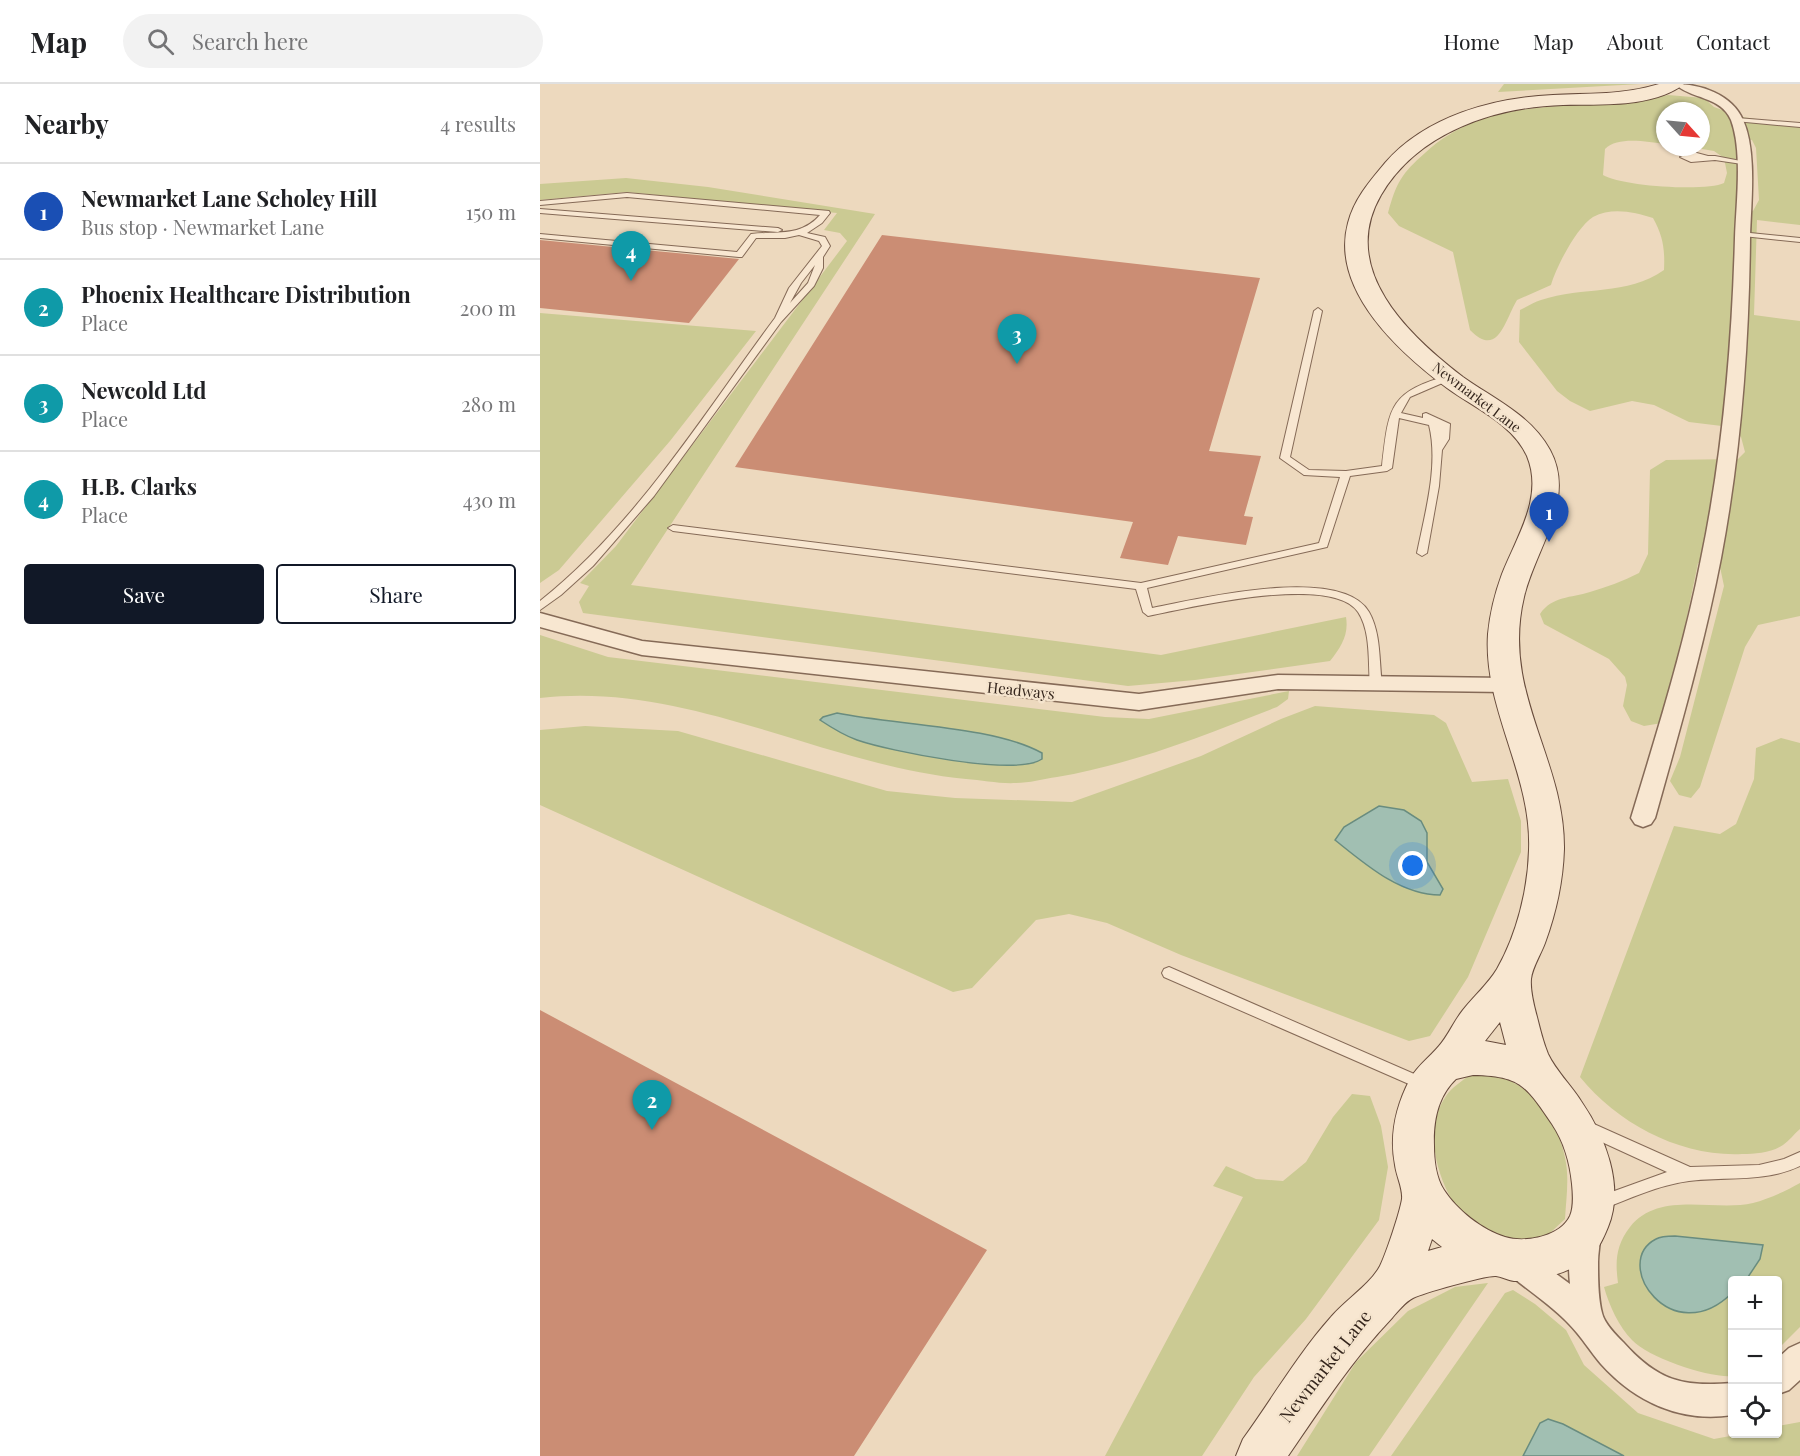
<!DOCTYPE html>
<html lang="en">
<head>
<meta charset="utf-8">
<style>
  :root { --surface:#fff; --page:#f2f2f2; --text:#202124; --muted:#757577; --line:#e0e0e0; --accent:#111827 }
  body { margin:0; font-family:"Playfair Display",serif; background:var(--page); color:var(--text) }
  .controls { position:absolute; right:18px; bottom:18px; display:grid; overflow:hidden; border-radius:6px; box-shadow:0 2px 4px #0004 }
  .controls button { width:54px; height:54px; display:grid; place-items:center; padding:0; border:0; border-bottom:2px solid var(--line); background:var(--surface); color:var(--text); font:30px sans-serif }
  .compass { position:absolute; left:1116px; top:18px; width:54px; height:54px; border-radius:50%; background:var(--surface); box-shadow:0 2px 4px #0004; rotate:117deg }
  .you { position:absolute; left:873px; top:782px; width:21px; height:21px; margin:-15px; border:4px solid #fff; border-radius:50%; background:#1a73e8; box-shadow:0 0 0 9px #1a73e833 }
  .badge { display:grid; place-items:center; width:39px; height:39px; border-radius:50%; background:var(--accent); color:#fff; font-size:20px; font-weight:700 }
  .pin { position:absolute; translate:-50% -50px; filter:drop-shadow(0 2px 3px #0008) }
  .pin::after { content:''; position:absolute; top:32px; width:21px; height:18px; background:inherit; clip-path:polygon(0 0,100% 0,50% 100%) }
  .list { margin:0; padding:0; list-style:none }
  h2 { display:flex; justify-content:space-between; align-items:center; height:78px; margin:0; padding:0 24px; font-size:26px }
  h2 small { font-size:20px; font-weight:400; color:var(--muted) }
  .list li { display:grid; grid-template-columns:39px 1fr auto; gap:18px; align-items:center; box-sizing:border-box; height:96px; padding:0 24px; border-top:2px solid var(--line) }
  .list b { display:block; font-size:22px; white-space:nowrap }
  .list p { margin:0; font-size:20px; white-space:nowrap; color:var(--muted) }
  .list em { font-size:20px; font-style:normal; color:var(--muted) }
  .actions { display:flex; gap:12px; padding:18px 24px }
  .actions a { flex:1; padding:14px 0; border:2px solid var(--accent); border-radius:6px; text-align:center; font-size:21px; color:var(--accent) }
  .actions .main { background:var(--accent); color:#fff }
  .icon { flex:none; width:33px; height:33px; fill:none; stroke:currentColor; stroke-width:2; stroke-linecap:round; stroke-linejoin:round }
  .map { position:relative; flex:none; width:1260px; height:1372px; overflow:hidden }
  header { display:flex; align-items:center; gap:36px; box-sizing:border-box; height:84px; padding:0 30px; background:var(--surface); border-bottom:2px solid var(--line) }
  header strong { font-size:28px }
  nav { display:flex; gap:33px; margin-inline-start:auto; font-size:21px }
  .search { width:420px; height:54px; background:var(--page); display:flex; align-items:center; gap:15px; box-sizing:border-box; padding:0 21px; border-radius:33px; color:var(--muted); font-size:22px }
  main { display:flex }
  aside { flex:1; background:var(--surface) }
  .map>svg:first-child { display:block }
  .green { fill:#cbca93; fill-rule:evenodd }
  .water { fill:#a1bfb2; stroke:#698c7f; stroke-width:1.5 }
  .building { fill:#cb8d74 }
  .lines { fill:none; stroke-linecap:round; stroke-linejoin:round }
  .lane-casing { stroke:#856a57; stroke-width:2 }
  .street-casing { stroke:#856a57; stroke-width:3 }
  .secondary-casing { stroke:#674b3b; stroke-width:2 }
  .lane { fill:#f8e7d1; fill-rule:evenodd }
  .street { fill:#f8e7d1; fill-rule:evenodd }
  .secondary { fill:#f8e7d1; fill-rule:evenodd }
  .labels { text-anchor:middle; dominant-baseline:central; stroke-width:5; stroke-linejoin:round; paint-order:stroke }
  .far-street-label { font-size:14px; fill:#34251c; stroke:#f5e4cd }
  .street-label { font-size:15px; fill:#34251c; stroke:#f5e4cd }
  .near-street-label { font-size:18px; fill:#34251c; stroke:#f5e4cd }
</style>
</head>
<body>
<header>
<strong>Map</strong>
<div class="search"><svg class="icon" aria-label="search" viewBox="0 0 24 24"><circle cx="10" cy="10" r="6"/><path d="M15 15l6 6"/></svg>Search here</div>
<nav><a>Home</a><a>Map</a><a>About</a><a>Contact</a></nav>
</header>
<main>
<aside>
<h2>Nearby<small>4 results</small></h2>
<ul class="list">
<li><span class="badge" style="background:#1a4fb4">1</span><div><b>Newmarket Lane Scholey Hill</b><p>Bus stop · Newmarket Lane</p></div><em>150 m</em></li>
<li><span class="badge" style="background:#0f9aa8">2</span><div><b>Phoenix Healthcare Distribution</b><p>Place</p></div><em>200 m</em></li>
<li><span class="badge" style="background:#0f9aa8">3</span><div><b>Newcold Ltd</b><p>Place</p></div><em>280 m</em></li>
<li><span class="badge" style="background:#0f9aa8">4</span><div><b>H.B. Clarks</b><p>Place</p></div><em>430 m</em></li>
</ul>
<div class="actions"><a class="main">Save</a><a>Share</a></div>
</aside>
<div class="map">
<svg width="1260" height="1372" viewBox="0 0 1260 1372">
  <rect width="100%" height="100%" fill="#edd9be"/>
  <path class="green" d="M964,0H1100L958,8Z
    M1128,11L1164,14L1174,23L1202,33L1260,41V141L1217,136L1214,231L1260,237V532L1218,541L1205,563L1160,703L1151,714L1139,711L1130,697L1140,673L1184,502L1180,483L1167,477L1158,479L1146,537L1135,625L1128,638L1104,642L1091,637L1083,622L1087,601L1085,593L1069,575L1004,540L1000,530C1012,512 1031,514 1050,508C1067,503 1083,497 1099,489L1108,470L1110,386L1126,376L1198,375L1205,368L1201,353L1190,343L1149,338L1114,321L1092,317L1050,327L1030,317L1017,307L979,258L980,226C987,223 994,218 1001,216C1043,202 1087,212 1124,186C1125,165 1123,152 1113,134C1094,128 1072,123 1053,133C1037,143 1016,183 1011,201L977,216C965,236 958,275 930,246L913,168L859,142L848,129C856,99 862,89 885,69C953,6 1045,30 1128,11ZM1125,27H1161V63H1150L1174,67L1184,74L1187,89L1184,99C1166,108 1080,102 1063,91L1065,65C1078,52 1107,58 1125,60ZM1204,54L1212,56L1216,64L1219,116L1213,127L1203,125L1197,115L1199,55Z
    M86,94L168,103L335,130L91,501L621,571L806,533C809,551 801,563 790,577L655,596L588,602L43,529L39,518L49,502L40,499L76,462L307,157L300,149L284,146L297,129L87,108L0,116V100Z
    M0,229L216,247L130,357L19,486L0,499Z
    M0,551L68,573L565,633L609,635L749,607L748,615L737,623C665,651 594,680 517,693C503,695 489,699 476,699C460,700 442,696 426,695C281,681 148,597 0,614Z
    M775,622L894,631L906,639L932,698L968,695L981,737V768L928,893L890,952L869,957L641,871L567,839L529,830L496,836L432,904L413,908L0,721V646L45,642L138,647L347,707L415,714L532,718L661,672L741,635Z
    M1241,654L1260,659V1045C1254,1050 1249,1057 1243,1061C1231,1069 1216,1070 1202,1070C1141,1073 1078,1040 1040,993L1134,742L1180,750L1196,740L1214,695L1216,664Z
    M930,991C939,992 949,991 958,993C995,1001 1021,1044 1026,1079C1029,1097 1026,1117 1025,1135L1010,1149L969,1165C962,1162 950,1160 944,1155C907,1126 876,1055 906,1012C912,1003 922,997 930,991Z
    M812,1010L830,1012L841,1042L848,1083L839,1136L766,1235L714,1293L662,1372H565L703,1113L673,1102L686,1082L716,1095L743,1097L766,1078L793,1033Z
    M1260,1099V1243L1238,1265V1196H1192V1292C1169,1294 1109,1274 1092,1256C1079,1243 1069,1221 1064,1203L1078,1199C1075,1177 1076,1161 1090,1143C1119,1106 1174,1128 1213,1119C1228,1115 1246,1107 1260,1099Z
    M948,1199L829,1372H757L816,1278L868,1227L915,1203Z
    M973,1206L995,1220L1026,1246L1044,1281L1098,1329L1174,1355L1201,1350H1238V1342L1260,1338V1372H851L965,1209Z"/>
  <path class="water" d="M297,629C355,641 454,642 502,669V675C476,693 349,667 317,656C303,651 292,644 280,636L283,633Z
    M839,722L864,726L881,737L887,749V778L903,805L900,811C860,811 825,780 795,756L804,743Z
    M1135,1152L1223,1161L1220,1175L1206,1196H1192V1209C1132,1268 1070,1179 1116,1155C1121,1152 1129,1152 1135,1152Z
    M1008,1335L1023,1340L1084,1372H983L1000,1339Z"/>
  <path class="building" d="M342,151L720,194L669,367L721,372L704,432L713,433L706,461L638,452L628,481L580,474L593,438L195,383Z
    M0,156L199,175L149,239L0,224Z
    M0,926L447,1166L314,1372H0Z"/>
  <g class="lines">
    <g class="lane-casing">
      <path id="lane" d="M1197,34L1260,39V43L1195,37L1194,36Z
        M1153,68L1168,72H1175L1206,78L1202,80L1175,76L1151,78L1140,73Z
        M87,109L289,127L290,129L282,139L267,149L285,153L290,162L283,173V184L274,202L241,238L114,412L53,482L21,511L0,526V517C97,440 162,332 235,234L249,204L282,162L279,157L259,151L245,154H216L202,173H199L0,154V150L197,168L211,150C237,147 261,153 280,131L87,113L0,121V117ZM275,181L268,199L250,219L261,199Z
        M0,125L238,144L242,146L238,148L0,129Z
        M1200,148L1260,154V158L1203,152L1199,150Z
        M778,224L782,227L750,373L769,386L806,387L842,382C849,322 849,308 910,291L914,294L870,313L861,329L883,334V330L886,329L910,340L909,355L902,366L899,402L887,469L882,472L877,469C885,429 899,381 889,341L859,334L852,384L847,387L810,392L787,463L607,504L612,524C658,515 801,480 829,528C841,549 839,577 842,600L840,603H832L830,600C828,577 831,548 818,528C792,489 649,524 608,532L603,528L596,505L133,447L128,444L133,441L601,499L779,459L800,393L764,391L740,374L774,227Z
        M629,883L888,996L890,1000L888,1004L883,1006L878,1004L624,893L622,889L624,885Z
        M1045,1036L1150,1083L1219,1081L1244,1075L1260,1068V1082C1224,1099 1188,1092 1149,1097C1118,1101 1089,1115 1060,1126L1055,1124L1052,1119L1055,1114L1127,1088L1040,1048L1038,1043L1040,1038Z"/>
    </g>
    <g class="street-casing">
      <path id="street" d="M1135,0C1160,0 1192,10 1203,36C1217,67 1211,119 1210,153C1209,261 1201,368 1181,474C1164,562 1139,648 1115,734L1111,740L1103,743L1095,740L1091,734C1117,648 1144,563 1161,475C1183,369 1192,261 1195,154C1196,120 1203,68 1191,36C1181,12 1150,15 1135,0Z
        M0,529L102,557L599,610L738,591L966,594L974,596L977,601L974,606L966,608L738,605L599,626L102,571L0,543Z
        M1047,1134L1057,1138C1063,1152 1058,1164 1058,1178C1058,1194 1058,1214 1062,1229C1064,1239 1076,1251 1083,1258C1118,1297 1142,1303 1192,1299V1331C1141,1339 1095,1318 1061,1280C1050,1267 1041,1252 1029,1240C1010,1220 986,1205 965,1187L960,1177L965,1167L975,1163L985,1167L1030,1200C1028,1179 1028,1158 1037,1138Z
        M1260,1259V1296L1249,1306L1238,1310V1274L1249,1264Z"/>
    </g>
    <g class="secondary-casing">
      <path id="secondary" d="M1119,0H1144C1113,24 1061,20 1023,21C955,23 878,48 841,111C798,185 868,251 923,293C954,315 991,331 1010,366C1037,416 995,465 984,513C961,609 1025,674 1024,765C1023,798 1016,829 1005,859C1001,870 992,884 991,895C990,906 994,922 997,933C1000,945 1003,958 1008,970C1016,987 1031,1001 1041,1017C1065,1052 1085,1102 1068,1143C1063,1155 1058,1167 1047,1175C1029,1189 997,1198 974,1197C968,1196 962,1193 956,1192C946,1191 883,1209 873,1214C865,1218 858,1227 852,1234C812,1276 781,1324 748,1372H696L703,1355C732,1315 758,1270 791,1233C805,1216 830,1201 840,1182C846,1170 860,1128 862,1115C863,1104 856,1091 855,1081C849,1050 856,1022 870,995C878,981 889,974 899,962C908,952 914,937 923,926C934,912 948,900 957,885C977,850 988,805 989,766C992,690 943,625 948,550C950,529 955,509 962,490C977,452 1004,413 987,372C972,339 934,324 907,304C859,268 790,206 808,139C814,115 830,97 845,79C886,32 953,14 1013,11C1049,9 1084,11 1119,0ZM960,938L966,961L945,957ZM933,991C981,992 986,1002 1012,1040C1024,1058 1030,1079 1032,1100C1033,1110 1034,1123 1030,1132C1020,1153 985,1159 965,1153C942,1146 917,1126 904,1106C896,1094 894,1075 894,1062C893,1037 898,1012 916,995ZM892,1155L902,1163L888,1167Z"/>
    </g>
    <use href="#lane" class="lane"/>
    <use href="#street" class="street"/>
    <use href="#secondary" class="secondary"/>
  </g>
  <g class="labels">
    <g class="far-street-label">
      <text transform="translate(937 313) rotate(37)">Newmarket Lane</text>
    </g>
    <g class="street-label">
      <text transform="translate(481 606) rotate(6)">Headways</text>
    </g>
    <g class="near-street-label">
      <text transform="translate(785 1282) rotate(-52)">Newmarket Lane</text>
    </g>
  </g>
</svg>
<div class="controls">
<button>+</button>
<button>−</button>
<button><svg class="icon" aria-label="locate" viewBox="0 0 24 24"><circle cx="12" cy="12" r="6"/><path d="M12 2v4M12 18v4M2 12h4M18 12h4"/></svg></button>
</div>
<svg class="compass" viewBox="-18 -18 36 36"><path d="M0-13l5 13h-10z" fill="#e53935"/><path d="M0 13l5-13h-10z" fill="#757577"/></svg>
<div class="you"></div>
<div class="pin badge" style="left:1009px;top:458px;background:#1a4fb4">1</div>
<div class="pin badge" style="left:112px;top:1046px;background:#0f9aa8">2</div>
<div class="pin badge" style="left:477px;top:280px;background:#0f9aa8">3</div>
<div class="pin badge" style="left:91px;top:197px;background:#0f9aa8">4</div>
</div>
</main>
</body>
</html>
